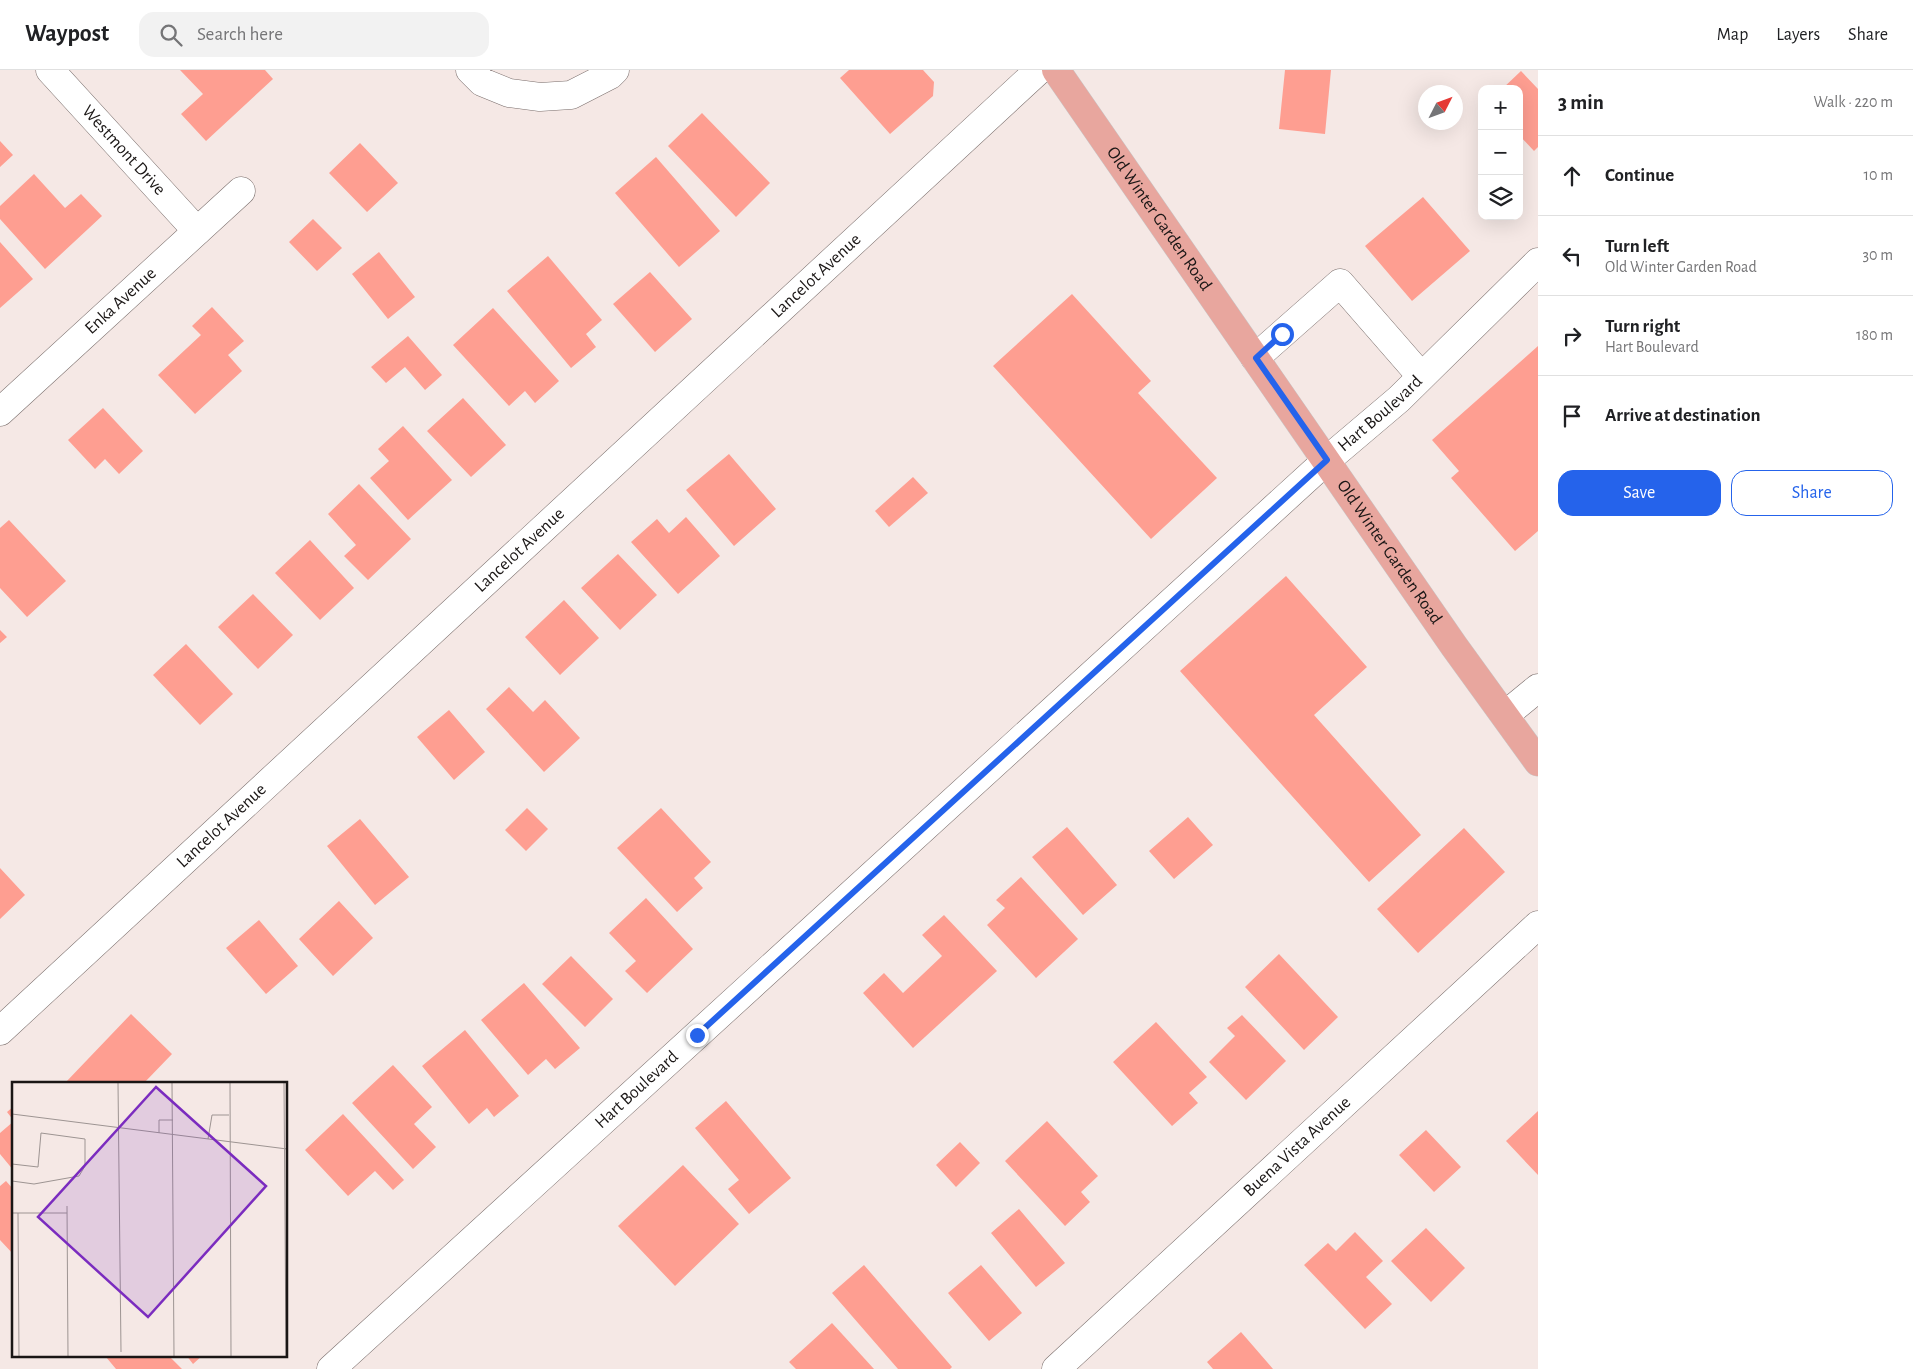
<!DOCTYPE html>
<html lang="en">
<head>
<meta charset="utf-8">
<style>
  :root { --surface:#fff; --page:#f2f2f2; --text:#202124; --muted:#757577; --line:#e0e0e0; --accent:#2563eb }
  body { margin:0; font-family:"Alegreya Sans",sans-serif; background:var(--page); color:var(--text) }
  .controls { position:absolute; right:15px; top:15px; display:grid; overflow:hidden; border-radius:10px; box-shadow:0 5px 20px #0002 }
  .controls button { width:45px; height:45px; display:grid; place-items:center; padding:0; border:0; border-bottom:1px solid var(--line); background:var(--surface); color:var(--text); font:25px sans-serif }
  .compass { position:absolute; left:1418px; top:15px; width:45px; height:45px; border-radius:50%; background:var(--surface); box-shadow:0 5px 20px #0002; rotate:48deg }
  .stop { position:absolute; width:15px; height:15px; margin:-11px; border:4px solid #2563eb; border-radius:50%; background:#fff }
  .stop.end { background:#2563eb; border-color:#fff; box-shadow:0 1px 5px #0008 }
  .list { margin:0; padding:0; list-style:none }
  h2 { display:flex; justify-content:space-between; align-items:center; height:65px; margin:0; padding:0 20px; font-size:21px }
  h2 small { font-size:16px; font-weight:400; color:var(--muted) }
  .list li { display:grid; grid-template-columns:32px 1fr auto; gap:15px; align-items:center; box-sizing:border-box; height:80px; padding:0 20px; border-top:1px solid var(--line) }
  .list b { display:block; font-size:19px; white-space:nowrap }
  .list p { margin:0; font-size:16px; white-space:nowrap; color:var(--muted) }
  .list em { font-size:16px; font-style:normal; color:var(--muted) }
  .actions { display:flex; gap:10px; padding:15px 20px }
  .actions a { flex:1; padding:11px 0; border:1px solid var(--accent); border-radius:15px; text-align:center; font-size:18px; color:var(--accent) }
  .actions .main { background:var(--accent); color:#fff }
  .icon { flex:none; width:28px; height:28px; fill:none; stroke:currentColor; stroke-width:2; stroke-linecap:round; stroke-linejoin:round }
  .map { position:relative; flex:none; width:1538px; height:1299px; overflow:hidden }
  header { display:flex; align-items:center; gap:30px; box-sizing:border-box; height:70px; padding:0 25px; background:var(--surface); border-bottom:1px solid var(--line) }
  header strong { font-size:24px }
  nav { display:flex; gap:28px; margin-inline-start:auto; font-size:18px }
  .search { width:350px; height:45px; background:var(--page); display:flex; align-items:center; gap:12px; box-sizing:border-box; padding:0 18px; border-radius:15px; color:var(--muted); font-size:19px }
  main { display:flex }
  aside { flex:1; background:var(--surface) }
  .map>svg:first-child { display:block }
  .building { fill:#fe9e91 }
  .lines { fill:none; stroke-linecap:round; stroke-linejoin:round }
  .minor-casing { stroke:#7a6e6c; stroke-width:29 }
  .major-casing { stroke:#c8c7c7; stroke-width:29 }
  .minor { stroke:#fff; stroke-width:28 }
  .major { stroke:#e8a69e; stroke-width:28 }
  .route { stroke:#2563eb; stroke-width:6 }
  .labels { text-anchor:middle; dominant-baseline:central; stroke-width:5; stroke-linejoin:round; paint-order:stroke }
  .street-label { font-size:18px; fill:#1a1615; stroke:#fff }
  .inset-road { fill:none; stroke:#9d9492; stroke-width:1 }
  .view { fill:#7b2cbf; fill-opacity:0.15; stroke:#7b2cbf; stroke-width:2.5 }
  .inset-edge { fill:none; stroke:#1a1615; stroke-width:2.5 }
</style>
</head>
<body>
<header>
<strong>Waypost</strong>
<div class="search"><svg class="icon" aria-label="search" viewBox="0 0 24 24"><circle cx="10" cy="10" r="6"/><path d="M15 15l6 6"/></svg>Search here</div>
<nav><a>Map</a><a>Layers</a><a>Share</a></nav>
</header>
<main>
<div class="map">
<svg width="1538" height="1299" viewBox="0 0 1538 1299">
  <rect width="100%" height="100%" fill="#f5e8e5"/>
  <path class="building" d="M180,0H265L273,9L206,71L181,44L203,24Z
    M849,0H923L934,12L933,26L890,64L840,8Z
    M1285,0H1331L1325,64L1279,59Z
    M1521,1L1538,19V77L1534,81L1519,65V19H1502Z
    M702,43L770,113L736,147L668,76Z
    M0,71L13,85L0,97Z
    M360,73L398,113L367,142L329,103Z
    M656,87L720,161L679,197L615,123Z
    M34,104L65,138L81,124L102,146L45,199L0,149V136Z
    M1423,127L1470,181L1412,231L1365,176Z
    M313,149L342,178L317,201L289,172Z
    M0,172L33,209L0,238Z
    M379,182L415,227L388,249L352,204Z
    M548,186L602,250L586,264L596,277L571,298L507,221Z
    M650,202L692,249L655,282L613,234Z
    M1072,224L1151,311L1138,323L1217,408L1151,469L993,296Z
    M212,237L244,271L228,285L242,301L195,344L158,305L201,265L192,256Z
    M493,238L559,311L535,333L525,321L509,336L453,275Z
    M408,266L442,305L425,320L405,297L386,313L371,297Z
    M1538,276V461L1515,481L1451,408L1459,401L1432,370Z
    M463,328L506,375L471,407L427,361Z
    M103,338L143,381L119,404L105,389L95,399L68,370Z
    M403,356L452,410L408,450L370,408L389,391L378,379Z
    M729,384L776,439L734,476L686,420Z
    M913,407L928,423L889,457L875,441Z
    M359,414L411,469L368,510L344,486L356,475L328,444Z
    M686,447L720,486L678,524L631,472L657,449L669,463Z
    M9,450L66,511L27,547L0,518V458Z
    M310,470L354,518L320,550L275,503Z
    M618,484L657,525L620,560L581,518Z
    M1286,506L1367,597L1314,645L1421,765L1369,812L1180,601Z
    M253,524L293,565L258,599L218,557Z
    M564,530L599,568L560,605L525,567Z
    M0,560L7,567L0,573Z
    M186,574L233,624L200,655L153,605Z
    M509,617L533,642L545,630L580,668L544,702L486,639Z
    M449,640L485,682L454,710L417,667Z
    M527,738L548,759L526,781L505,760Z
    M661,738L711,792L694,808L703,818L677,842L617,778Z
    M1188,747L1213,775L1174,809L1149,781Z
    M360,749L409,807L375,835L327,776Z
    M1067,757L1117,815L1083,845L1032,787Z
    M1464,758L1505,802L1418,883L1377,839Z
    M0,798L25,825L0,849Z
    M1021,807L1078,869L1036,908L987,855L1005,838L996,830Z
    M646,828L693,879L647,923L625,901L636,891L609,863Z
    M339,831L373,868L333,906L299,869Z
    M944,845L997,901L913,978L863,923L884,903L903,923L942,886L922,865Z
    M259,850L298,896L266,924L226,878Z
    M1279,884L1338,947L1304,980L1245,917Z
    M571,886L613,929L585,957L542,914Z
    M524,913L580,978L555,999L546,989L528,1005L481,950Z
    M131,944L172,984L144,1013H67L66,1012Z
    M1242,945L1286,991L1246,1030L1209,992L1235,966L1227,958Z
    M1156,952L1207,1007L1189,1023L1198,1033L1172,1056L1113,992Z
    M465,960L519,1026L494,1047L487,1038L469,1054L422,996Z
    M393,995L432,1037L414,1054L436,1077L413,1099L352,1033Z
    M726,1031L791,1108L749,1144L728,1119L739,1110L695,1058Z
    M14,1036V1051L7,1042Z
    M1538,1041V1105L1506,1071Z
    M343,1044L404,1110L393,1120L375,1101L348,1126L305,1080Z
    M14,1051V1101L0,1084V1063Z
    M1047,1051L1098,1106L1081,1122L1090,1132L1065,1156L1005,1091Z
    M1426,1060L1461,1097L1434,1122L1399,1085Z
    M960,1072L980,1093L956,1117L936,1095Z
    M683,1095L739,1154L675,1216L618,1156Z
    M6,1111L14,1120V1185L0,1170V1116Z
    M1019,1139L1065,1193L1036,1217L991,1163Z
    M1426,1158L1465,1198L1431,1232L1391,1191Z
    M1355,1162L1383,1191L1366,1207L1392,1234L1365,1259L1304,1195L1328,1173L1336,1181Z
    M864,1195L952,1297L950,1299H898L832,1223Z
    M981,1195L1022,1243L989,1271L948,1223Z
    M832,1253L874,1299H796L789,1292Z
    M1241,1262L1273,1299H1213L1207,1292Z
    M108,1285H168L182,1299H116L106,1287Z
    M186,1285H203L193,1294Z"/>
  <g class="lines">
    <g class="minor-casing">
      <g id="minor">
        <path id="s1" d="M50,0L197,161"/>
        <path d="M470,0L482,12L509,23L540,27L571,25L610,5L615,0"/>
        <path d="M1255,288L1340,213L1421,306"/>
        <path id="s2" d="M0,342L241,121"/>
        <path d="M1505,645L1538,618"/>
        <path id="s3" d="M0,961L1039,0"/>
        <path id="s4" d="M331,1299L1327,390L1399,329L1538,192"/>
        <path id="s5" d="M1056,1299L1538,855"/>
      </g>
    </g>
    <g class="major-casing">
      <g id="major">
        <path id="s6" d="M1056,0L1454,576L1538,692"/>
      </g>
    </g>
    <use href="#minor" class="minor"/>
    <use href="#major" class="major"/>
  </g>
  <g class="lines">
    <path class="route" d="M697,965L1327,390L1256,288L1282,264"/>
  </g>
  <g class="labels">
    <g class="street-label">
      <text stroke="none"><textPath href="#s1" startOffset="109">Westmont Drive</textPath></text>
      <text stroke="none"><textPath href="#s6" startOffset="181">Old Winter Garden Road</textPath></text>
      <text stroke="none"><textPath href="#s3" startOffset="1112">Lancelot Avenue</textPath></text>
      <text stroke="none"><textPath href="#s2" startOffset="164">Enka Avenue</textPath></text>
      <text stroke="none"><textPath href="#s4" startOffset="1419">Hart Boulevard</textPath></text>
      <text stroke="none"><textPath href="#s3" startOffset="708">Lancelot Avenue</textPath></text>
      <text stroke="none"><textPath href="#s6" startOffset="586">Old Winter Garden Road</textPath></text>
      <text stroke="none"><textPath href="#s3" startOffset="302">Lancelot Avenue</textPath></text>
      <text stroke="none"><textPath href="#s4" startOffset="414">Hart Boulevard</textPath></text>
      <text stroke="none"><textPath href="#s5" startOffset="328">Buena Vista Avenue</textPath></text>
    </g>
  </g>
  <g transform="translate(12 1012)">
    <rect width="275" height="275" fill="#f5e8e5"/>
    <path class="inset-road" d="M106,1L109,270M160,1L162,274M218,1L219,274M272,1L274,274M0,32L275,67M147,51V38H161M196,57L200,33H217M0,82L26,85L29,51L73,57V84L67,94L22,102L0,99M55,124L56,274M0,131H55M6,131L7,274"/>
    <path class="view" d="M144,5L254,104L136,235L26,135Z"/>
    <rect width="275" height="275" class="inset-edge"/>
  </g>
</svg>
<div class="controls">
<button>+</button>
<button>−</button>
<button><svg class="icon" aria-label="layers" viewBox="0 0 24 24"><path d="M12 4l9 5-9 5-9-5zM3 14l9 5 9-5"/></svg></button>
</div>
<svg class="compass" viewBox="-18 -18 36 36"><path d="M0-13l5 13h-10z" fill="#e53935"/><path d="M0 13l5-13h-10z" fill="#757577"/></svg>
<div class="stop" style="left:1282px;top:264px"></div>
<div class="stop end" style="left:697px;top:965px"></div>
</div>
<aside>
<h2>3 min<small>Walk · 220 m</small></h2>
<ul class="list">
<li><svg class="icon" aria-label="ahead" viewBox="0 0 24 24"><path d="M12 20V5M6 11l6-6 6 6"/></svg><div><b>Continue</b></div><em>10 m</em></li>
<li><svg class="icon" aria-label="left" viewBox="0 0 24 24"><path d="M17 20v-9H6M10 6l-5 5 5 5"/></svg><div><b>Turn left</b><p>Old Winter Garden Road</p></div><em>30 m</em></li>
<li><svg class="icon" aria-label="right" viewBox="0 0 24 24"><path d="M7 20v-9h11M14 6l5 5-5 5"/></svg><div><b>Turn right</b><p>Hart Boulevard</p></div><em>180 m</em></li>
<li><svg class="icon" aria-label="arrive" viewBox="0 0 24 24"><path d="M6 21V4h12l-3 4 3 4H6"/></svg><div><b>Arrive at destination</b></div></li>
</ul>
<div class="actions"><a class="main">Save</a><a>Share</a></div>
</aside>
</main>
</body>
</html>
